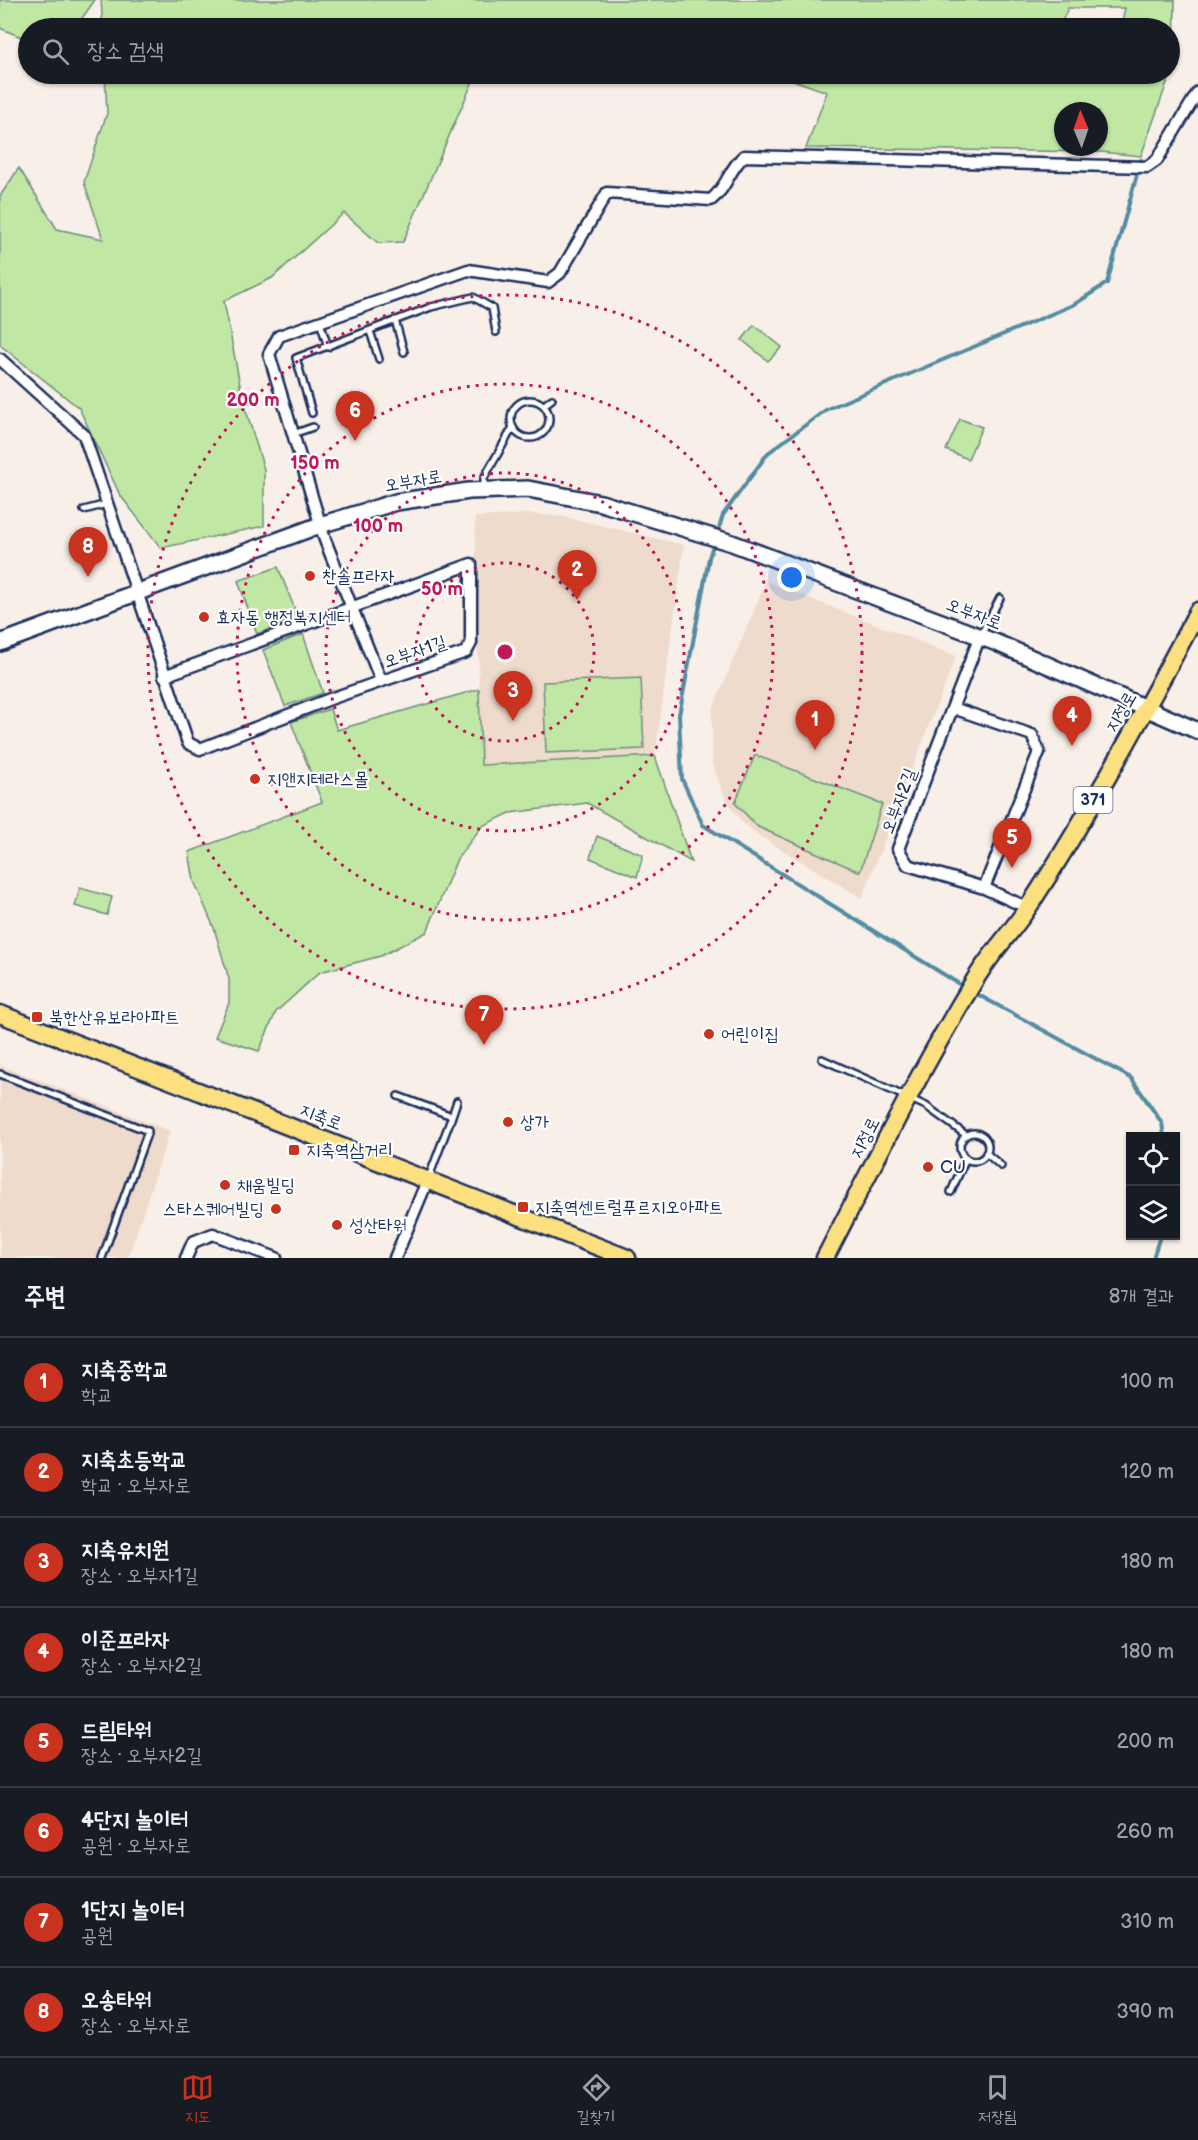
<!DOCTYPE html>
<html lang="ko">
<head>
<meta charset="utf-8">
<style>
  :root { --surface:#171b24; --page:#242831; --text:#f1f3f6; --muted:#9ea1a6; --line:#363941; --accent:#c8321e }
  body { margin:0; font-family:"Balsamiq Sans","Poor Story",sans-serif; background:var(--page); color:var(--text) }
  .controls { position:absolute; right:18px; bottom:18px; display:grid; overflow:hidden; border-radius:0px; box-shadow:0 2px 4px #0004 }
  .controls button { width:54px; height:54px; display:grid; place-items:center; padding:0; border:0; border-bottom:2px solid var(--line); background:var(--surface); color:var(--text); font:30px sans-serif }
  .compass { position:absolute; left:1054px; top:102px; width:54px; height:54px; border-radius:50%; background:var(--surface); box-shadow:0 2px 4px #0004; rotate:358deg }
  .you { position:absolute; left:792px; top:578px; width:21px; height:21px; margin:-15px; border:4px solid #fff; border-radius:50%; background:#1a73e8; box-shadow:0 0 0 9px #1a73e833 }
  .badge { display:grid; place-items:center; width:39px; height:39px; border-radius:50%; background:var(--accent); color:#fff; font-size:20px; font-weight:700 }
  .pin { position:absolute; translate:-50% -50px; filter:drop-shadow(0 2px 3px #0008) }
  .pin::after { content:''; position:absolute; top:32px; width:21px; height:18px; background:inherit; clip-path:polygon(0 0,100% 0,50% 100%) }
  .list { margin:0; padding:0; list-style:none }
  h2 { display:flex; justify-content:space-between; align-items:center; height:78px; margin:0; padding:0 24px; font-size:26px }
  h2 small { font-size:20px; font-weight:400; color:var(--muted) }
  .list li { display:grid; grid-template-columns:39px 1fr auto; gap:18px; align-items:center; box-sizing:border-box; height:90px; padding:0 24px; border-top:2px solid var(--line) }
  .list b { display:block; font-size:22px; white-space:nowrap }
  .list p { margin:0; font-size:20px; white-space:nowrap; color:var(--muted) }
  .list em { font-size:20px; font-style:normal; color:var(--muted) }
  .icon { flex:none; width:33px; height:33px; fill:none; stroke:currentColor; stroke-width:2; stroke-linecap:round; stroke-linejoin:round }
  .map { position:relative; flex:none; width:1198px; height:1258px; overflow:hidden }
  .search { position:absolute; background:var(--surface); box-shadow:0 2px 4px #0004; left:18px; right:18px; top:18px; height:66px; display:flex; align-items:center; gap:15px; box-sizing:border-box; padding:0 21px; border-radius:33px; color:var(--muted); font-size:22px }
  .sheet { height:798px; background:var(--surface) }
  nav { display:flex; justify-content:space-around; align-items:center; box-sizing:border-box; height:84px; border-top:2px solid var(--line); background:var(--surface); font-size:16px; color:var(--muted) }
  nav a { display:grid; justify-items:center; gap:3px }
  nav .on { color:var(--accent) }
  .map>svg:first-child { display:block }
  .built { fill:#efdbcc }
  .green { fill:#c0e7a3; stroke:#6e8b80; stroke-width:1.5; fill-rule:evenodd }
  .lines { fill:none; stroke-linecap:round; stroke-linejoin:round }
  .stream { stroke:#528ba2; stroke-width:4 }
  .lane-casing { stroke:#1b2f5e; stroke-width:10 }
  .street-casing { stroke:#1b2f5e; stroke-width:15 }
  .secondary-casing { stroke:#1b2f5e; stroke-width:20 }
  .primary-casing { stroke:#1b2f5e; stroke-width:21 }
  .lane { stroke:#fff; stroke-width:5 }
  .street { stroke:#fff; stroke-width:10 }
  .secondary { stroke:#fff; stroke-width:15 }
  .primary { stroke:#fce080; stroke-width:16 }
  .ring { fill:none; stroke:#c2185b; stroke-width:3; stroke-dasharray:3 6 }
  .poi-dot { fill:#c8321e; stroke:#fff; stroke-width:2 }
  .labels { text-anchor:middle; dominant-baseline:central; stroke-width:4.5; stroke-linejoin:round; paint-order:stroke }
  .shield { fill:#fff; stroke:#5f6d8e; stroke-width:1.5 }
  .shield-label { font-size:16px; font-weight:bold; fill:#1b2f5e }
  .street-label { font-size:18px; fill:#1b2f5e; stroke:#fff }
  .poi-label { font-size:18px; fill:#1b2f5e; stroke:#fff; text-anchor:start }
  .centre { fill:#c2185b; stroke:#fff; stroke-width:3 }
  .ring-label { font-size:18px; text-anchor:middle; font-weight:bold; fill:#c2185b; stroke:#fff; stroke-width:4.5; stroke-linejoin:round; paint-order:stroke }
</style>
</head>
<body>
<div class="map">
<svg width="1198" height="1258" viewBox="0 0 1198 1258">
  <rect width="100%" height="100%" fill="#f8efe8"/>
  <filter id="ink" filterUnits="userSpaceOnUse"><feTurbulence type="fractalNoise" baseFrequency=".0167" numOctaves="2"/><feDisplacementMap in="SourceGraphic" scale="12" xChannelSelector="R" yChannelSelector="G"/><feConvolveMatrix kernelMatrix="1 2 1 2 8 2 1 2 1" color-interpolation-filters="sRGB"/></filter>
  <g filter="url(#ink)">
    <path class="built" d="M530,514L565,517L684,545L655,756L481,765L475,517Z
      M766,581L956,656L862,898L759,836L742,822L726,800L712,763V711Z
      M0,1065L170,1131L128,1258H0Z"/>
    <path class="green" d="M0,0H95L75,28H28V40L0,28Z
      M101,0H1175L1174,63L1141,156L1101,152L806,148L827,92L776,74H1170V28H1121L1125,8H1068L1059,28H103ZM1063,111H1099V147H1063Z
      M105,74H476L403,242L378,243L344,213L272,278L224,301L243,401L264,469V526L161,548L120,495L79,408L0,345V196L19,168L57,229L103,239L84,182L107,113Z
      M754,325L782,347L768,361L742,340Z
      M960,419L982,427L968,459L946,450Z
      M278,567L298,617L257,634L238,581Z
      M303,634L323,693L285,706L263,650Z
      M641,678L644,749L546,753L543,682Z
      M479,689L481,765L655,756L691,862L587,803L510,813L482,826L457,859L427,932L381,956L320,972L276,1012L259,1051L215,1037L229,1003V979L214,928L194,881L189,852L322,802L291,722L330,709L337,730Z
      M755,755L882,804L860,872L758,827L735,803Z
      M597,836L643,855L637,877L590,858Z
      M80,888L112,897L107,915L75,906Z"/>
    <g class="lines">
      <path class="stream" d="M717,535L723,515L768,453L827,409L1075,304L1107,283L1141,160
        M714,542L709,558L679,715L682,779L703,825L964,987
        M973,992L1131,1078L1162,1123L1164,1136
        M1153,1258L1160,1236"/>
      <g class="lane-casing">
        <path id="lane" d="M395,320L404,352
          M320,322L328,347
          M370,331L379,359
          M511 419a19 19 0 1 1 38 0a19 19 0 1 1-38 0Z
          M544,405L552,399
          M312,413L296,358L431,307L473,297L492,308L496,332
          M293,434L313,427
          M484,488V478L513,427
          M84,510L107,504
          M981,635L1000,598
          M822,1059L926,1106L966,1135
          M0,1074L148,1131L102,1258
          M398,1096L452,1116L429,1177
          M452,1116L457,1101
          M960 1147a14 14 0 1 1 28 0a14 14 0 1 1-28 0Z
          M986,1153L1001,1166
          M951,1192L966,1158"/>
      </g>
      <g class="street-casing">
        <path id="street" d="M0,359L84,435L188,743L200,749L330,699L466,652L471,643V564L164,676
          M980,636L898,849L908,865L984,888L1028,908
          M381,681L325,540L269,354L279,336L468,270L548,282L560,273L607,193L711,200C729,185 728,170 744,156L1147,167L1157,160L1198,92
          M953,708L1032,735L1039,752L984,888
          M186,1258L193,1242L213,1234L276,1258
          M395,1258L428,1179"/>
      </g>
      <g class="secondary-casing">
        <path id="secondary" d="M0,643L320,525L396,502L469,491L528,489L601,503L732,543L997,643L1198,731"/>
      </g>
      <g class="primary-casing">
        <path id="primary" d="M0,1014L627,1258
          M825,1258C873,1165 919,1072 973,983C989,955 1012,932 1029,906C1091,811 1145,711 1198,611"/>
      </g>
      <use href="#lane" class="lane"/>
      <use href="#street" class="street"/>
      <use href="#secondary" class="secondary"/>
      <use href="#primary" class="primary"/>
    </g>
  </g>
  <g class="ring">
    <circle cx="505" cy="652" r="89"/>
    <circle cx="505" cy="652" r="179"/>
    <circle cx="505" cy="652" r="268"/>
    <circle cx="505" cy="652" r="357"/>
  </g>
  <g class="poi-dot">
    <circle cx="310" cy="576" r="6"/>
    <circle cx="204" cy="617" r="6"/>
    <circle cx="255" cy="779" r="6"/>
    <rect x="31" y="1011" width="12" height="12" rx="3"/>
    <circle cx="709" cy="1034" r="6"/>
    <circle cx="508" cy="1122" r="6"/>
    <rect x="288" y="1144" width="12" height="12" rx="3"/>
    <circle cx="928" cy="1167" r="6"/>
    <circle cx="225" cy="1185" r="6"/>
    <rect x="517" y="1201" width="12" height="12" rx="3"/>
    <circle cx="276" cy="1209" r="6"/>
    <circle cx="337" cy="1225" r="6"/>
  </g>
  <g class="labels">
    <rect class="shield" x="1073.5" y="787" width="39" height="26" rx="4.5"/>
    <g class="shield-label">
      <text x="1093" y="800">371</text>
    </g>
    <g class="street-label">
      <text transform="translate(413 481) rotate(-10)">오부자로</text>
      <text transform="translate(974 614) rotate(21)">오부자로</text>
      <text transform="translate(415 652) rotate(-19)">오부자1길</text>
      <text transform="translate(1121 712) rotate(-60)">지정로</text>
      <text transform="translate(899 801) rotate(-69)">오부자2길</text>
      <text transform="translate(321 1117) rotate(21)">지축로</text>
      <text transform="translate(865 1138) rotate(-63)">지정로</text>
    </g>
    <g class="poi-label">
      <text x="322" y="576">찬솔프라자</text>
      <text x="216" y="617">효자동 행정복지센터</text>
      <text x="267" y="779">지앤지테라스몰</text>
      <text x="49" y="1017">북한산유보라아파트</text>
      <text x="721" y="1034">어린이집</text>
      <text x="520" y="1122">상가</text>
      <text x="306" y="1150">지축역삼거리</text>
      <text x="940" y="1167">CU</text>
      <text x="237" y="1185">채움빌딩</text>
      <text x="535" y="1207">지축역센트럴푸르지오아파트</text>
      <text x="264" y="1209" text-anchor="end">스타스퀘어빌딩</text>
      <text x="349" y="1225">성산타워</text>
    </g>
  </g>
  <circle cx="505" cy="652" r="9" class="centre"/>
  <g class="ring-label">
    <text x="253" y="406">200 m</text>
    <text x="315" y="469">150 m</text>
    <text x="378" y="532">100 m</text>
    <text x="442" y="595">50 m</text>
  </g>
</svg>
<div class="controls">
<button><svg class="icon" aria-label="locate" viewBox="0 0 24 24"><circle cx="12" cy="12" r="6"/><path d="M12 2v4M12 18v4M2 12h4M18 12h4"/></svg></button>
<button><svg class="icon" aria-label="layers" viewBox="0 0 24 24"><path d="M12 4l9 5-9 5-9-5zM3 14l9 5 9-5"/></svg></button>
</div>
<svg class="compass" viewBox="-18 -18 36 36"><path d="M0-13l5 13h-10z" fill="#e53935"/><path d="M0 13l5-13h-10z" fill="#9ea1a6"/></svg>
<div class="you"></div>
<div class="pin badge" style="left:815px;top:750px">1</div>
<div class="pin badge" style="left:577px;top:600px">2</div>
<div class="pin badge" style="left:513px;top:721px">3</div>
<div class="pin badge" style="left:1072px;top:746px">4</div>
<div class="pin badge" style="left:1012px;top:868px">5</div>
<div class="pin badge" style="left:355px;top:441px">6</div>
<div class="pin badge" style="left:484px;top:1045px">7</div>
<div class="pin badge" style="left:88px;top:577px">8</div>
<div class="search"><svg class="icon" aria-label="search" viewBox="0 0 24 24"><circle cx="10" cy="10" r="6"/><path d="M15 15l6 6"/></svg>장소 검색</div>
</div>
<section class="sheet">
<h2>주변<small>8개 결과</small></h2>
<ul class="list">
<li><span class="badge">1</span><div><b>지축중학교</b><p>학교</p></div><em>100 m</em></li>
<li><span class="badge">2</span><div><b>지축초등학교</b><p>학교 · 오부자로</p></div><em>120 m</em></li>
<li><span class="badge">3</span><div><b>지축유치원</b><p>장소 · 오부자1길</p></div><em>180 m</em></li>
<li><span class="badge">4</span><div><b>이준프라자</b><p>장소 · 오부자2길</p></div><em>180 m</em></li>
<li><span class="badge">5</span><div><b>드림타워</b><p>장소 · 오부자2길</p></div><em>200 m</em></li>
<li><span class="badge">6</span><div><b>4단지 놀이터</b><p>공원 · 오부자로</p></div><em>260 m</em></li>
<li><span class="badge">7</span><div><b>1단지 놀이터</b><p>공원</p></div><em>310 m</em></li>
<li><span class="badge">8</span><div><b>오송타워</b><p>장소 · 오부자로</p></div><em>390 m</em></li>
</ul>
</section>
<nav>
<a class="on"><svg class="icon" aria-label="map" viewBox="0 0 24 24"><path d="M3 6l6-2 6 2 6-2v14l-6 2-6-2-6 2zM9 4v14M15 6v14"/></svg>지도</a>
<a><svg class="icon" aria-label="directions" viewBox="0 0 24 24"><path d="M12 3l9 9-9 9-9-9zM9 14v-3h6M13 9l2 2-2 2"/></svg>길찾기</a>
<a><svg class="icon" aria-label="saved" viewBox="0 0 24 24"><path d="M7 4h10v16l-5-4-5 4z"/></svg>저장됨</a>
</nav>
</body>
</html>
